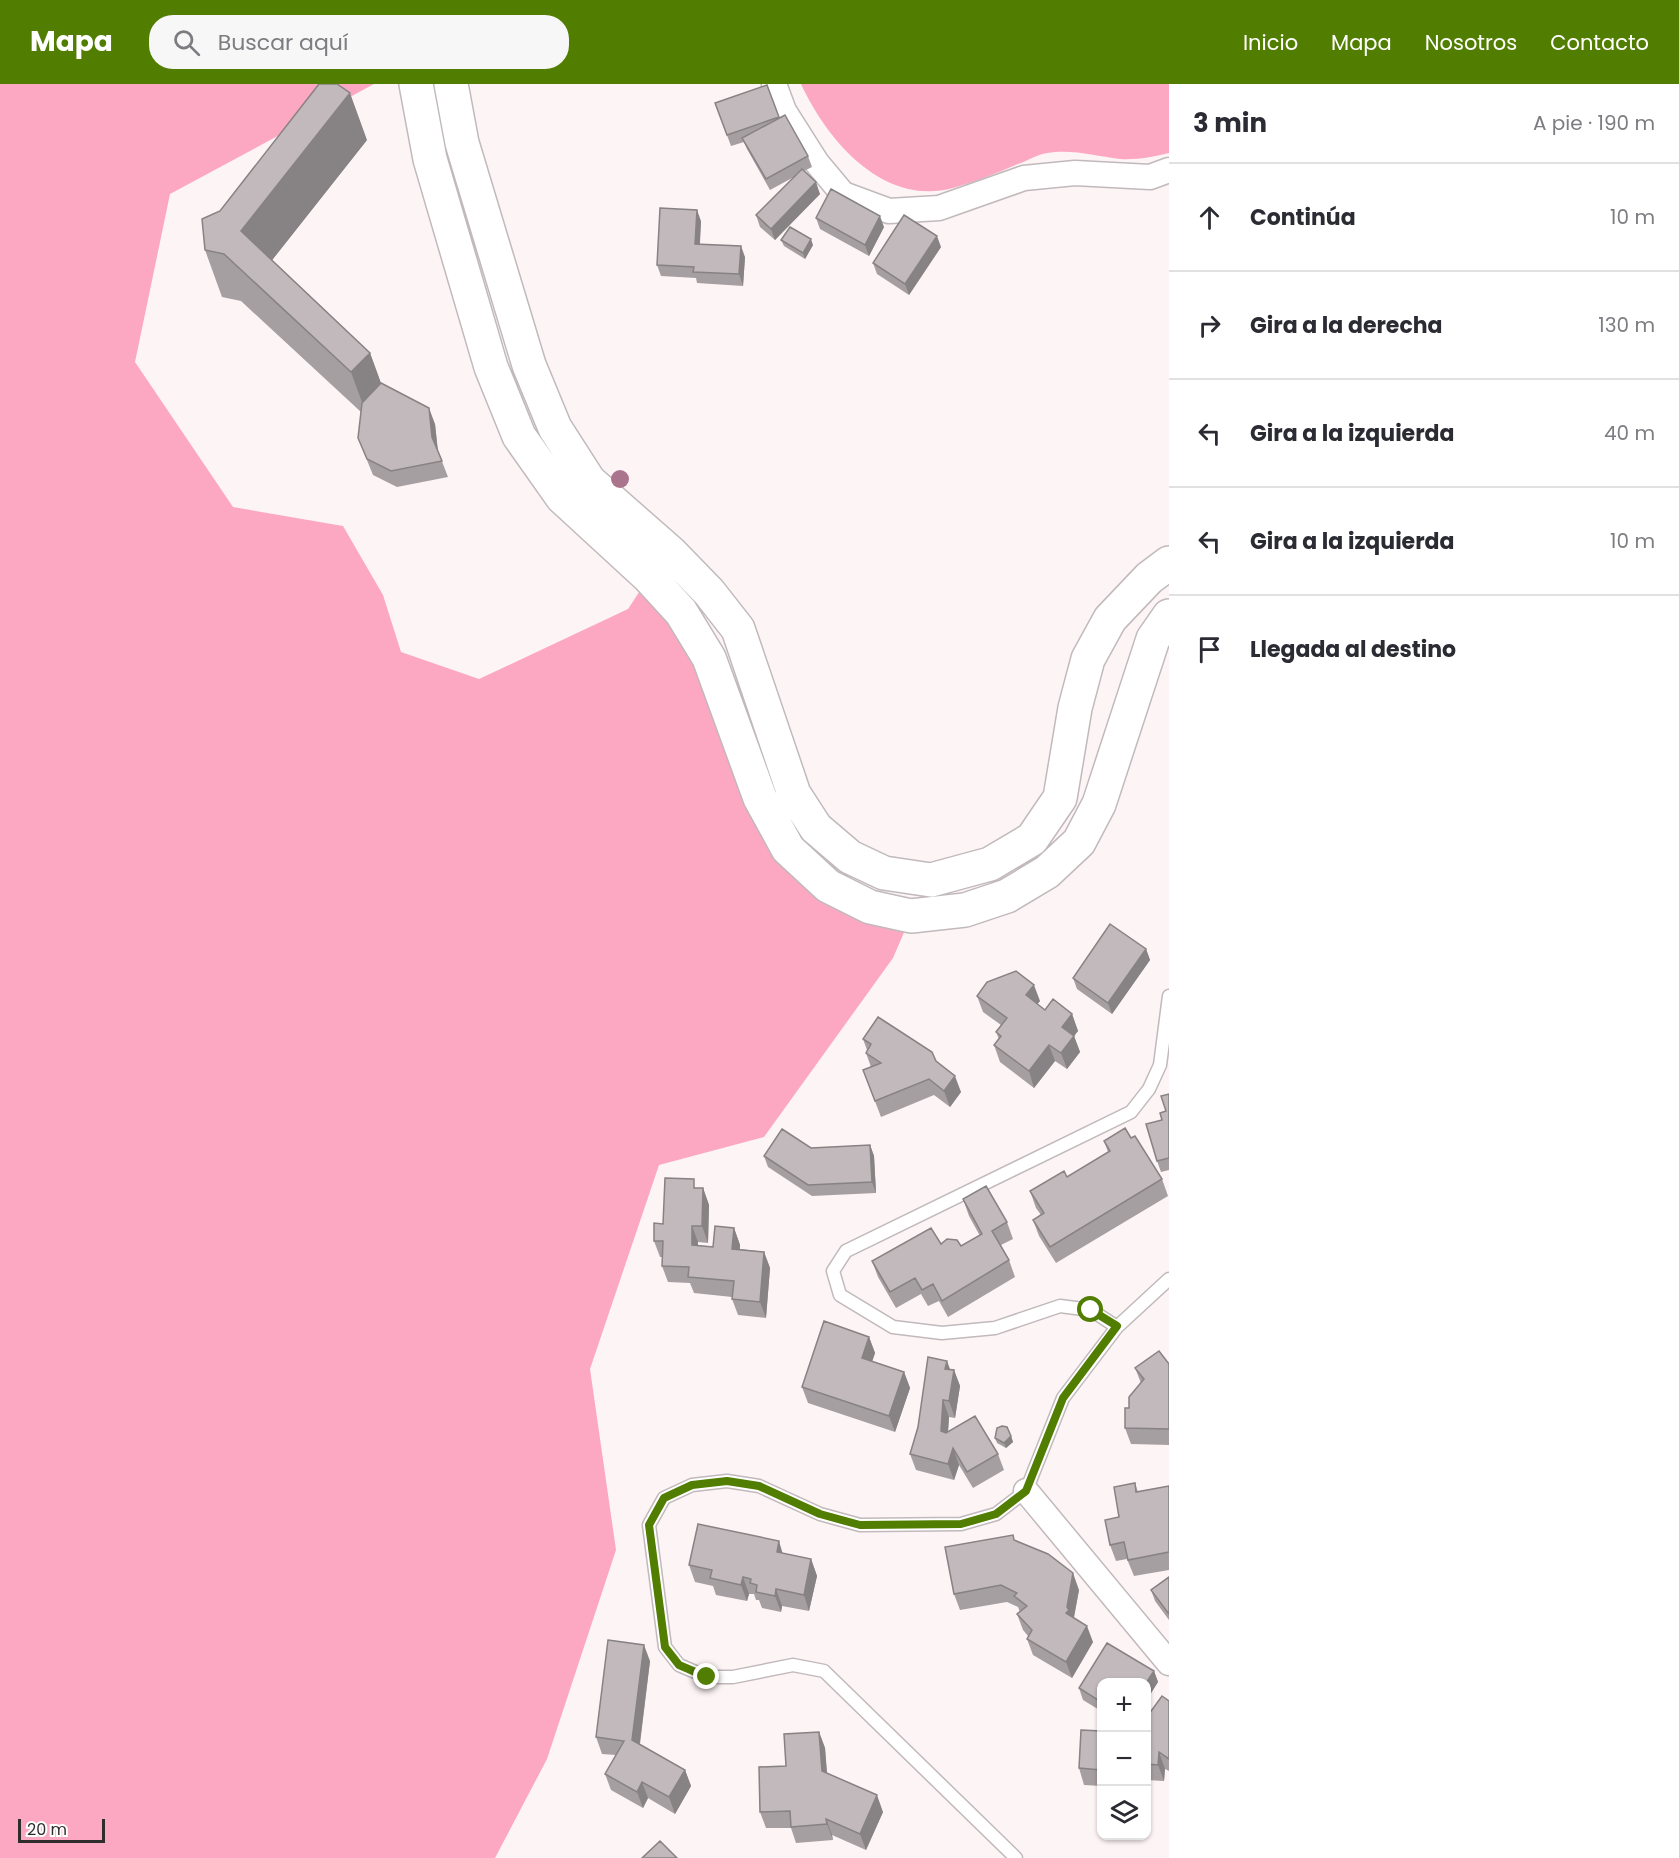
<!DOCTYPE html>
<html lang="es">
<head>
<meta charset="utf-8">
<style>
  :root { --surface:#fff; --page:#f7f7f7; --text:#2b2b33; --muted:#7c7c81; --line:#e1e1e2; --accent:#517d00 }
  body { margin:0; font-family:Poppins,sans-serif; background:var(--page); color:var(--text) }
  .controls { position:absolute; right:18px; bottom:18px; display:grid; overflow:hidden; border-radius:12px; box-shadow:0 2px 4px #0004 }
  .controls button { width:54px; height:54px; display:grid; place-items:center; padding:0; border:0; border-bottom:2px solid var(--line); background:var(--surface); color:var(--text); font:30px sans-serif }
  .scale { position:absolute; left:18px; bottom:15px; width:87px; box-sizing:border-box; padding-left:6px; border:3px solid #2f2c2d; border-top:0; font-size:16px; line-height:21px; white-space:nowrap; color:#2f2c2d; -webkit-text-stroke:4px #fff; paint-order:stroke }
  .stop { position:absolute; width:18px; height:18px; margin:-14px; border:4px solid #517d00; border-radius:50%; background:#fff }
  .stop.end { background:#517d00; border-color:#fff; box-shadow:0 2px 6px #0008 }
  .list { margin:0; padding:0; list-style:none }
  h2 { display:flex; justify-content:space-between; align-items:center; height:78px; margin:0; padding:0 24px; font-size:26px }
  h2 small { font-size:20px; font-weight:400; color:var(--muted) }
  .list li { display:grid; grid-template-columns:39px 1fr auto; gap:18px; align-items:center; box-sizing:border-box; height:108px; padding:0 24px; border-top:2px solid var(--line) }
  .list b { display:block; font-size:22px; white-space:nowrap }
  .list em { font-size:20px; font-style:normal; color:var(--muted) }
  .icon { flex:none; width:33px; height:33px; fill:none; stroke:currentColor; stroke-width:2; stroke-linecap:round; stroke-linejoin:round }
  .map { position:relative; flex:none; width:1169px; height:1774px; overflow:hidden }
  header { display:flex; align-items:center; gap:36px; box-sizing:border-box; height:84px; padding:0 30px; background:var(--accent); color:#fff }
  header strong { font-size:28px }
  nav { display:flex; gap:33px; margin-inline-start:auto; font-size:21px }
  .search { width:420px; height:54px; background:var(--page); display:flex; align-items:center; gap:15px; box-sizing:border-box; padding:0 21px; border-radius:24px; color:var(--muted); font-size:22px }
  main { display:flex }
  aside { flex:1; background:var(--surface) }
  .map>svg:first-child { display:block }
  .forest { fill:#fca8c2 }
  .lines { fill:none; stroke-linecap:round; stroke-linejoin:round }
  .lane-casing { stroke:#c1b9bb; stroke-width:15 }
  .street-casing { stroke:#c1b9bb; stroke-width:27 }
  .primary-casing { stroke:#c1b9bb; stroke-width:36 }
  .lane { stroke:#fff; stroke-width:12 }
  .street { stroke:#fff; stroke-width:24 }
  .primary { stroke:#fff; stroke-width:33 }
  .tree { fill:#ab748d }
  .wall { fill:#a69fa1 }
  .shaded-wall { fill:#878283 }
  .building { fill:#c1b9bb; stroke:#878283; stroke-width:1.5 }
  .route { stroke:#517d00; stroke-width:8 }
</style>
</head>
<body>
<header>
<strong>Mapa</strong>
<div class="search"><svg class="icon" aria-label="search" viewBox="0 0 24 24"><circle cx="10" cy="10" r="6"/><path d="M15 15l6 6"/></svg>Buscar aquí</div>
<nav><a>Inicio</a><a>Mapa</a><a>Nosotros</a><a>Contacto</a></nav>
</header>
<main>
<div class="map">
<svg width="1169" height="1774" viewBox="0 0 1169 1774">
  <rect width="100%" height="100%" fill="#fdf4f6"/>
  <path class="forest" d="M0,0H374L170,110L135,278L233,423L343,442L383,511L401,568L479,595L628,525L649,493L788,765L911,832L893,874L764,1053L659,1081L590,1285L616,1466L547,1675L495,1774H0Z
    M801,0H1169V69C1152,73 1137,76 1120,75C1095,72 1073,65 1047,69C1038,70 1027,77 1018,80C997,89 975,98 953,104C883,123 827,56 801,0Z"/>
  <g class="lines">
    <g class="lane-casing">
      <path id="lane" d="M1117,1243L1091,1226L1060,1222L995,1244L942,1249L893,1243L840,1211L833,1187L846,1167L1131,1028L1149,1005L1160,981L1169,912
        M1016,1774L824,1587L793,1581L733,1593H707L679,1581L665,1563L649,1441L664,1414L692,1401L727,1397L759,1402L820,1430L860,1441L961,1440L996,1430L1026,1407L1063,1314L1117,1243L1169,1195"/>
    </g>
    <g class="street-casing">
      <path id="street" d="M774,0L784,27L817,79L843,110L889,127L939,124L1024,94L1075,89L1150,93L1169,86
        M1026,1407L1169,1579"/>
    </g>
    <g class="primary-casing">
      <path id="primary" d="M416,0L430,75L491,283L519,352L562,413L649,493L681,528L709,574L760,714L788,765L828,802L870,823L911,832L965,826L1007,812L1047,788L1079,758L1099,720L1153,555L1169,532
        M451,0L462,59L529,281L555,344L589,397L671,469L709,508L738,545L794,710L816,744L850,773L884,789L931,796L990,780L1032,755L1060,714L1075,624L1088,575L1110,535L1149,494L1169,479"/>
    </g>
    <use href="#lane" class="lane"/>
    <use href="#street" class="street"/>
    <use href="#primary" class="primary"/>
  </g>
  <circle class="tree" cx="620" cy="395" r="9"/>
  <path class="wall" d="M767,1L779,34L808,72L812,83L804,87L820,110L775,156L760,143L756,131L794,93L770,106L747,65L744,58L731,62L715,19Z
    M367,56L272,176L370,269L381,299L435,340L438,367L448,393L397,403L373,391L358,354L361,328L241,217L222,213L205,166L220,127Z
    M816,134L884,143L869,172L820,145Z
    M701,137L700,160L745,173L743,202L697,199L696,194L661,192L657,181Z
    M781,156L813,161L805,175L784,162Z
    M941,163L909,211L877,190L873,179Z
    M1146,865L1150,876L1112,930L1077,905L1073,894Z
    M977,912L1040,917L1037,920L1045,926L1072,930L1078,947L1074,952L1080,968L1067,985L1055,977L1034,1004L1000,978L994,961L999,955L996,948L1001,941L983,928Z
    M863,955L936,977L961,1008L950,1023L934,1011L881,1033L863,986L871,983L866,969L867,966Z
    M1169,1010V1086L1161,1088L1157,1077L1162,1036L1166,1027Z
    M1131,1054L1162,1095L1168,1112L1056,1179L1039,1152L1033,1136L1041,1131L1036,1124L1030,1107L1067,1093L1108,1068L1104,1057Z
    M870,1061L874,1072L876,1109L812,1112L768,1083L764,1072L811,1064Z
    M697,1104H703L709,1121L708,1159L698,1158V1162L713,1163L734,1144L740,1161V1165L764,1168L770,1184L766,1234L738,1231L732,1215V1213L694,1209L690,1199L668,1198L662,1182V1173H660L654,1157L663,1140Z
    M963,1115L1007,1138L1013,1155L1001,1161L1009,1176L1015,1193L948,1233L939,1217L928,1222L921,1210L896,1224L878,1193L872,1177L941,1160L961,1162L980,1152L969,1132Z
    M869,1253L875,1269L872,1277L904,1288L910,1304L895,1348L808,1319L802,1303Z
    M1169,1280V1361L1131,1360L1125,1344L1129,1324L1141,1299L1135,1284Z
    M950,1285L954,1286L960,1302L955,1334L949,1333L948,1347L998,1370L1004,1386L973,1404L959,1381L954,1396L916,1386L910,1370Z
    M1011,1352L1013,1358L1006,1364L997,1359L995,1354Z
    M1135,1399L1138,1408L1169,1402V1486L1134,1492L1127,1475L1116,1477L1110,1461L1119,1433Z
    M1015,1456L1079,1506L1074,1534L1093,1558L1072,1594L1033,1571L1027,1555L1028,1552L1023,1546L1017,1530L1020,1528L1018,1523L1007,1518L960,1526L954,1510Z
    M783,1469L811,1475L817,1492L809,1527L782,1522L781,1528L762,1524L759,1516H756L754,1510H749L747,1517L716,1511L713,1502L695,1498L689,1481Z
    M1169,1493V1536L1155,1517L1151,1506Z
    M1107,1559L1154,1587L1158,1598L1146,1617V1599H1101V1627L1083,1616L1079,1604Z
    M650,1577L640,1660L685,1686L691,1702L675,1730L648,1714L643,1724L611,1706L605,1690L616,1671L602,1670L596,1653Z
    M1169,1617V1687L1165,1685L1164,1697L1146,1696V1634Z
    M1101,1647V1702L1084,1701L1079,1684Z
    M819,1648L825,1664L827,1689L883,1728L866,1766L832,1751L833,1756L796,1759L791,1744H766L760,1728L786,1682Z"/>
  <path class="shaded-wall" d="M350,9L367,56L258,194L241,147Z
    M816,98L820,110L775,156L771,145Z
    M697,126L701,137L699,171L695,160Z
    M880,132L884,143L869,172L865,161Z
    M937,152L941,163L909,211L905,200Z
    M811,155L813,161L805,175L803,169Z
    M741,162L745,173L743,202L739,190Z
    M370,269L387,316L368,335L351,288Z
    M429,324L435,340L438,369L432,353Z
    M1146,865L1150,876L1112,930L1108,919Z
    M1034,901L1040,917L1032,927L1026,911Z
    M1072,930L1078,947L1074,952L1080,968L1067,985L1061,969L1062,943Z
    M1049,961L1055,977L1034,1004L1029,987Z
    M955,992L961,1008L950,1023L944,1007Z
    M870,1061L874,1072L876,1109L872,1098Z
    M703,1104L709,1121L708,1159L702,1142Z
    M692,1142L698,1158V1177L692,1161Z
    M734,1144L740,1161L738,1181L732,1165Z
    M764,1168L770,1184L766,1234L760,1218Z
    M869,1253L875,1269L868,1290L862,1274Z
    M947,1277L953,1293L945,1285Z
    M954,1286L960,1302L955,1334L949,1317Z
    M904,1288L910,1304L895,1348L889,1332Z
    M943,1316L949,1333L947,1364L941,1347Z
    M1011,1352L1013,1358L1006,1364L1004,1359Z
    M953,1364L959,1381L954,1396L948,1380Z
    M779,1457L784,1474L777,1468Z
    M811,1475L817,1492L809,1527L804,1511Z
    M1073,1489L1079,1506L1073,1537L1066,1529Z
    M743,1493L749,1510L747,1517L741,1501Z
    M776,1505L782,1522L781,1528L775,1512Z
    M1087,1542L1093,1558L1072,1594L1066,1578Z
    M644,1561L650,1577L638,1673L632,1656Z
    M1154,1587L1158,1598L1146,1617V1599Z
    M819,1648L825,1664L828,1703L822,1687Z
    M1159,1668L1165,1685L1164,1697L1158,1681Z
    M685,1686L691,1702L675,1730L669,1713Z
    M642,1698L648,1714L643,1724L637,1708Z
    M877,1711L883,1728L866,1766L860,1750Z
    M826,1735L832,1751L833,1756L827,1740Z"/>
  <path class="building" d="M319,0H337L350,9L241,147L370,269L351,288L224,170L205,166L202,135L220,127Z
    M767,1L779,33L727,51L715,19Z
    M785,31L808,72L766,95L742,54Z
    M802,85L816,98L771,145L756,131Z
    M831,105L880,132L865,161L816,134Z
    M660,124L697,126L695,160L741,162L739,190L693,188L694,183L657,181Z
    M904,131L937,152L905,200L873,179Z
    M790,143L811,155L803,169L781,156Z
    M381,299L429,324L432,353L442,377L391,387L367,375L358,354L362,319Z
    M1110,840L1146,865L1108,919L1073,894Z
    M1016,887L1034,901L1026,911L1045,926L1053,915L1072,930L1062,943L1074,952L1061,969L1049,961L1029,987L994,961L1001,952L996,948L1007,934L977,912L987,898Z
    M878,933L932,968L936,977L955,992L944,1007L929,995L875,1017L863,986L881,979L866,969L871,960L863,955Z
    M1169,1010V1074L1157,1077L1146,1040L1162,1036L1160,1029L1166,1027L1161,1012Z
    M1125,1044L1131,1054L1135,1052L1162,1095L1050,1163L1033,1136L1044,1129L1030,1107L1064,1087L1067,1093L1110,1067L1104,1057Z
    M782,1045L811,1064L870,1061L872,1098L808,1101L764,1072Z
    M665,1094L694,1095V1104H703L702,1142H692V1161L713,1163L715,1142L734,1144L732,1165L764,1168L760,1218L732,1215L734,1197L688,1193L689,1183L662,1182L663,1157H654V1139L663,1140Z
    M986,1102L1007,1138L992,1147L1009,1176L942,1217L933,1200L922,1206L915,1194L890,1208L872,1177L931,1144L941,1160L947,1155L957,1156L961,1162L982,1150L963,1115Z
    M824,1237L869,1253L862,1274L904,1288L889,1332L802,1303Z
    M1159,1267L1169,1280V1345L1125,1344V1324H1129V1313L1144,1295L1135,1284Z
    M928,1273L947,1277L945,1285L954,1286L949,1317L943,1316L941,1347L946,1349L975,1332L998,1370L967,1388L953,1364L948,1380L910,1370L918,1343Z
    M1002,1342L1007,1343L1011,1352L1004,1359L995,1354L997,1344Z
    M1135,1399L1136,1408L1169,1402V1468L1128,1476L1124,1458L1110,1461L1105,1436L1119,1433L1114,1403Z
    M698,1440L779,1457L777,1468L811,1475L804,1511L776,1505L775,1512L756,1508L757,1501L750,1499L751,1495L743,1493L741,1501L710,1494L712,1486L689,1481Z
    M1013,1451L1014,1456L1048,1470L1073,1489L1067,1523L1069,1526L1066,1529L1087,1542L1066,1578L1027,1555L1032,1546L1017,1530L1027,1522L1014,1512L1017,1509L1001,1501L954,1510L945,1463Z
    M1169,1493V1530L1151,1506Z
    M608,1556L644,1561L632,1656L685,1686L669,1713L642,1698L637,1708L605,1690L624,1657L596,1653Z
    M1107,1559L1154,1587L1146,1599H1101V1618L1079,1604Z
    M1162,1612L1169,1617V1675L1159,1668L1158,1681L1146,1680V1634Z
    M1081,1646L1101,1647V1686L1079,1684Z
    M819,1648L822,1687L877,1711L860,1750L826,1735L827,1740L791,1743L790,1727L760,1728L759,1683L786,1682L784,1650Z
    M660,1757L677,1774H642Z"/>
  <g class="lines">
    <path class="route" d="M707,1593L679,1581L665,1563L649,1441L664,1414L692,1401L727,1397L759,1402L820,1430L860,1441L961,1440L996,1430L1026,1407L1063,1314L1117,1242L1091,1226"/>
  </g>
</svg>
<div class="controls">
<button>+</button>
<button>−</button>
<button><svg class="icon" aria-label="layers" viewBox="0 0 24 24"><path d="M12 4l9 5-9 5-9-5zM3 14l9 5 9-5"/></svg></button>
</div>
<div class="scale">20 m</div>
<div class="stop" style="left:1091px;top:1226px"></div>
<div class="stop end" style="left:707px;top:1593px"></div>
</div>
<aside>
<h2>3 min<small>A pie · 190 m</small></h2>
<ul class="list">
<li><svg class="icon" aria-label="ahead" viewBox="0 0 24 24"><path d="M12 20V5M6 11l6-6 6 6"/></svg><div><b>Continúa</b></div><em>10 m</em></li>
<li><svg class="icon" aria-label="right" viewBox="0 0 24 24"><path d="M7 20v-9h11M14 6l5 5-5 5"/></svg><div><b>Gira a la derecha</b></div><em>130 m</em></li>
<li><svg class="icon" aria-label="left" viewBox="0 0 24 24"><path d="M17 20v-9H6M10 6l-5 5 5 5"/></svg><div><b>Gira a la izquierda</b></div><em>40 m</em></li>
<li><svg class="icon" aria-label="left" viewBox="0 0 24 24"><path d="M17 20v-9H6M10 6l-5 5 5 5"/></svg><div><b>Gira a la izquierda</b></div><em>10 m</em></li>
<li><svg class="icon" aria-label="arrive" viewBox="0 0 24 24"><path d="M6 21V4h12l-3 4 3 4H6"/></svg><div><b>Llegada al destino</b></div></li>
</ul>
</aside>
</main>
</body>
</html>
